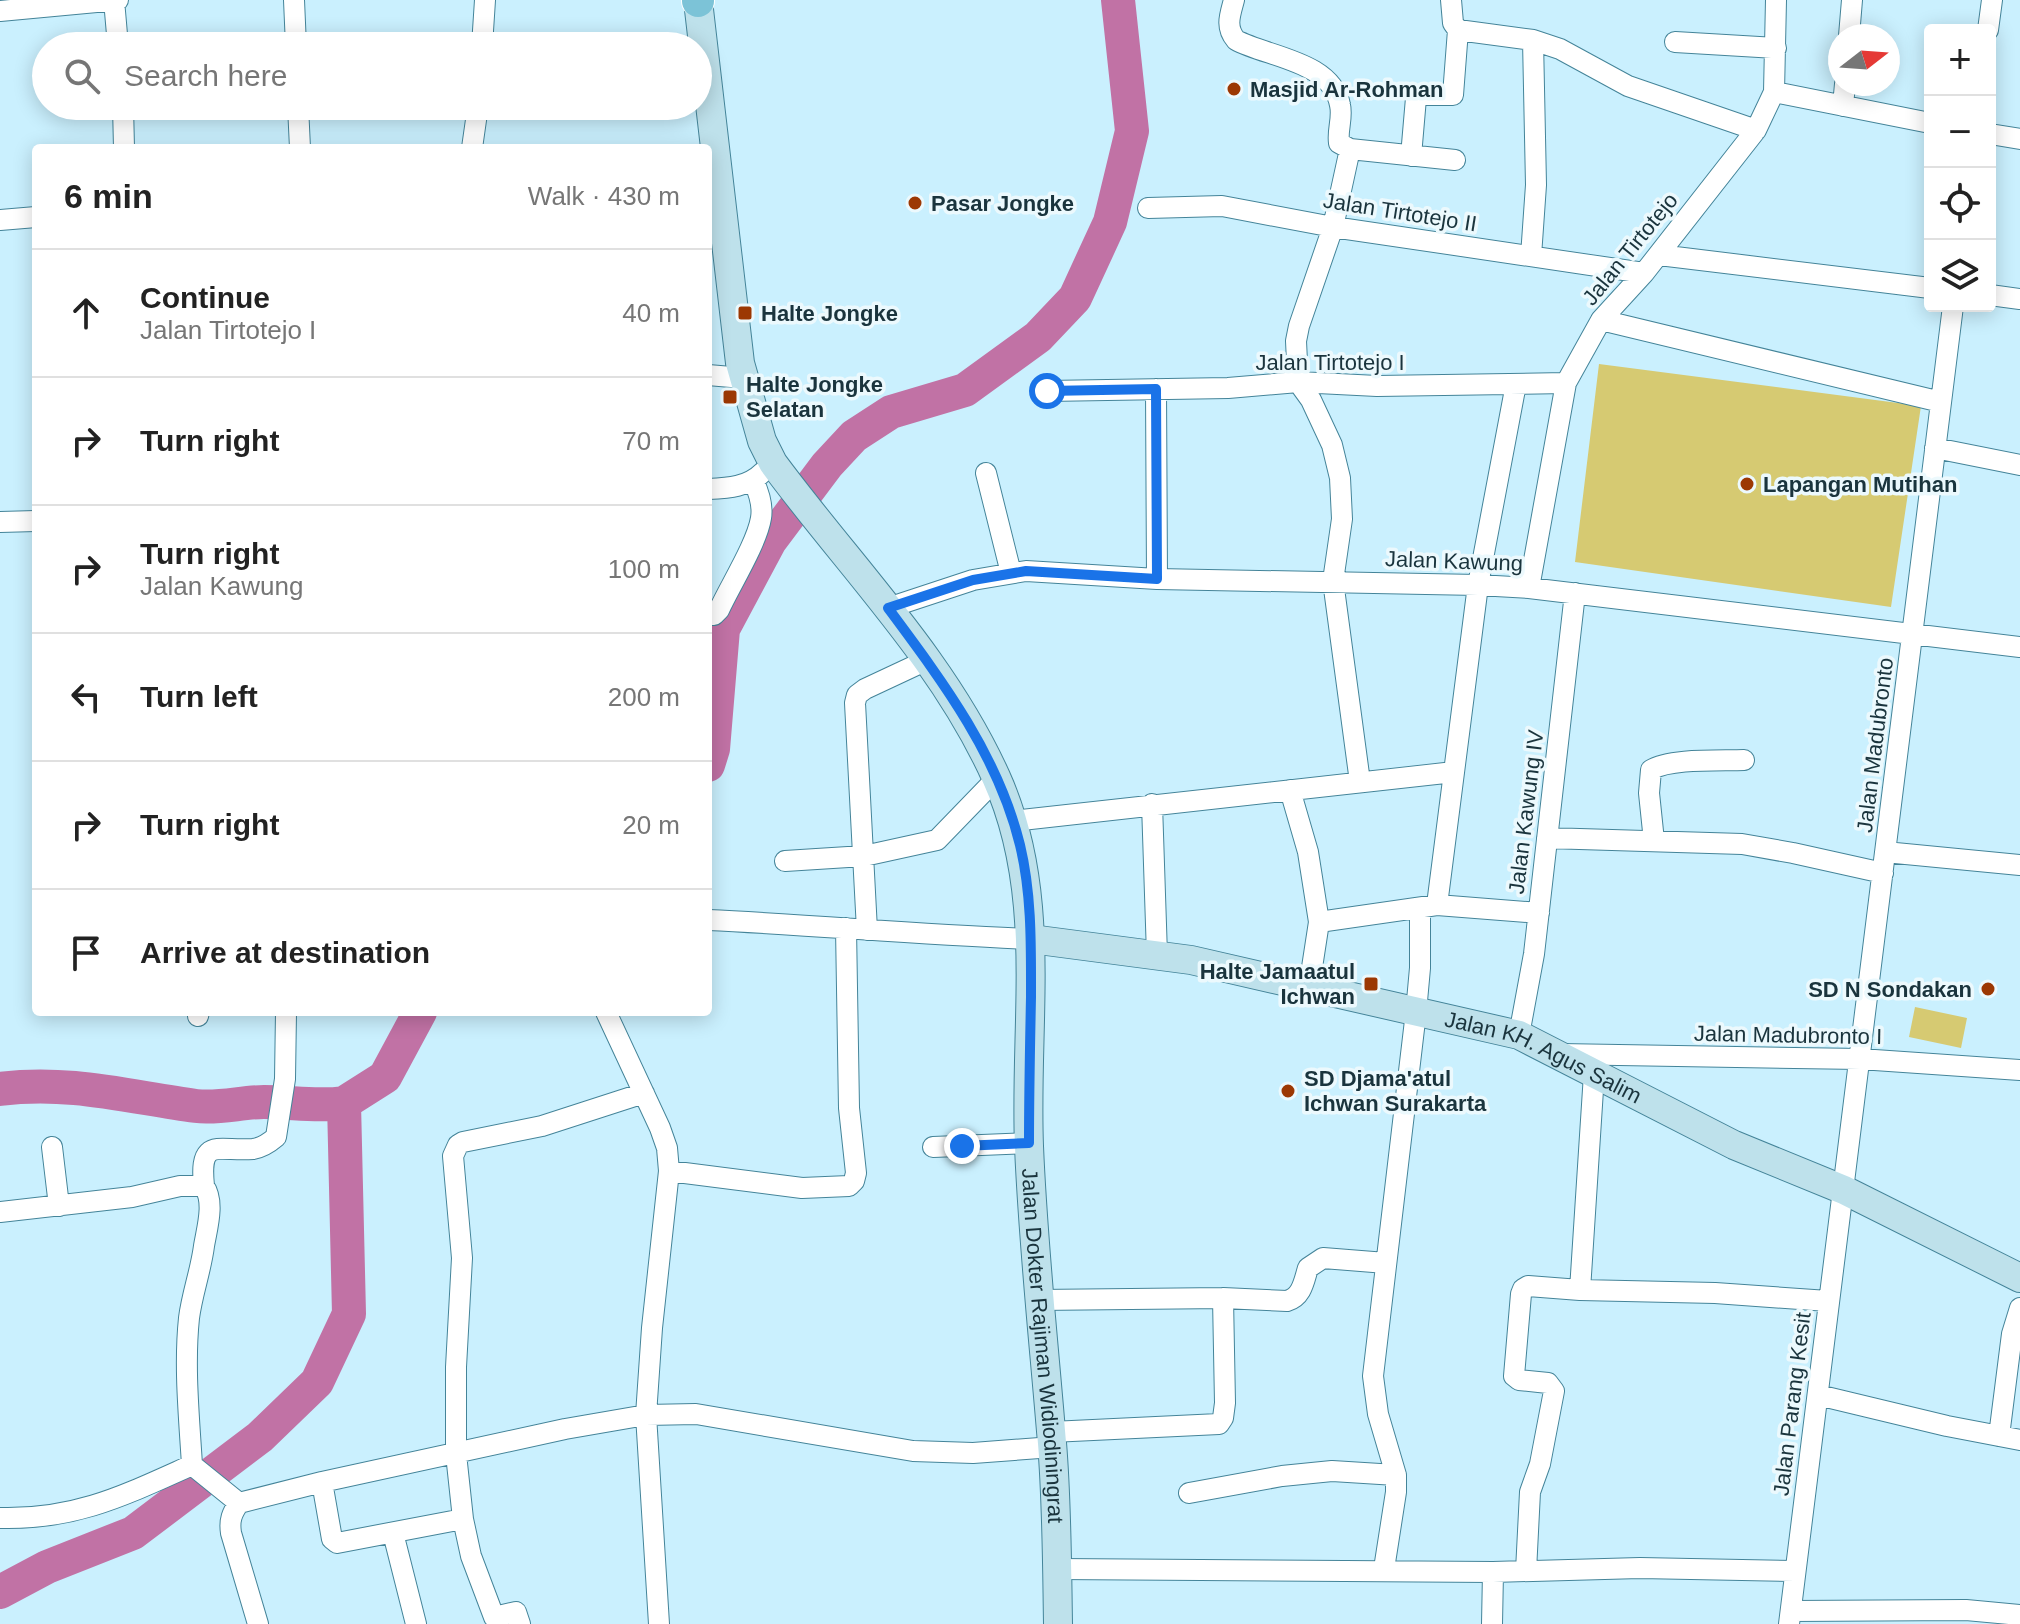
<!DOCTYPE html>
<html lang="en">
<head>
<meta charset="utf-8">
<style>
  :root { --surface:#fff; --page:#f2f2f2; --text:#222; --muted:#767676; --line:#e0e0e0 }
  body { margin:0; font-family:Arial,sans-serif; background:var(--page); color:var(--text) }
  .controls { position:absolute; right:24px; top:24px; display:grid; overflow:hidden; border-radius:8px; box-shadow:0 4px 20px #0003 }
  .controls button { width:72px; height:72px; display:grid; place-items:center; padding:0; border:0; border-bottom:2px solid var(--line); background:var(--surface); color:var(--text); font:40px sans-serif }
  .compass { position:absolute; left:1828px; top:24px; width:72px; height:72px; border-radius:50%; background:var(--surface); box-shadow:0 4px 20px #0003; rotate:73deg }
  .stop { position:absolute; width:24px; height:24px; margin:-18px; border:6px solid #1a73e8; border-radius:50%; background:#fff }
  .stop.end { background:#1a73e8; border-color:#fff; box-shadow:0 2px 8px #0008 }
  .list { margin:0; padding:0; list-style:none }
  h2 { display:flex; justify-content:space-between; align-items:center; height:104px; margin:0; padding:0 32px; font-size:34px }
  h2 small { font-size:26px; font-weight:400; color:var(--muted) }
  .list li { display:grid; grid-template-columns:52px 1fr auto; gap:24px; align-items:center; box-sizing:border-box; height:128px; padding:0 32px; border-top:2px solid var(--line) }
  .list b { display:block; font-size:30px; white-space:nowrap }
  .list p { margin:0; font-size:26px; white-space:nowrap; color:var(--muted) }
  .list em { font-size:26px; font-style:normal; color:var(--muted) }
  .icon { flex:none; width:44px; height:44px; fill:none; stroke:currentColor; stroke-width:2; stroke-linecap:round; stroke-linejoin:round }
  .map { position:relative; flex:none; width:2020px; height:1624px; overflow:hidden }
  .search { position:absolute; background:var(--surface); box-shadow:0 4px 20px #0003; left:32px; top:32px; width:680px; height:88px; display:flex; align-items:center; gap:20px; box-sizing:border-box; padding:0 28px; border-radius:44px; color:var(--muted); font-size:30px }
  .panel { position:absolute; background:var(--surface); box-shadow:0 4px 20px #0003; left:32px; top:144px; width:680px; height:872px; border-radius:8px }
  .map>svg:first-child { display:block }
  .green { fill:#d6ca72 }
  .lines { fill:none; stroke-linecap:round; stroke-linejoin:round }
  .river { stroke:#c172a5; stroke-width:34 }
  .minor-casing { stroke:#448499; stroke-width:22 }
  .secondary-casing { stroke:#448499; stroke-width:30 }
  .primary-casing { stroke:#fff; stroke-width:34 }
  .minor { stroke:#fff; stroke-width:20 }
  .secondary { stroke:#bee1eb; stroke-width:28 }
  .primary { stroke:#7cc3d7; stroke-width:32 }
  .route { stroke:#1a73e8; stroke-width:10 }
  .poi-dot { fill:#9c3803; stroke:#ecf9fd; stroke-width:3 }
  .labels { text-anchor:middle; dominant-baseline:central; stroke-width:7; stroke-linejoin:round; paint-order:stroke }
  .poi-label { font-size:22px; font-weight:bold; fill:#1a343d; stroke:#ecf9fd; text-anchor:start }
  .street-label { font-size:22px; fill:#1a343d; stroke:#ecf9fd }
</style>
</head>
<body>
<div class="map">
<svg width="2020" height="1624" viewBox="0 0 2020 1624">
  <rect width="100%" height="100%" fill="#caf0fe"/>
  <path class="green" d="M1599,364L1921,406L1891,607L1575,562Z
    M1915,1007L1967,1018L1961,1048L1909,1037Z"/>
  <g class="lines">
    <path class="river" d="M708,765L713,749L723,629L770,541L827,465L854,436L891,412L965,390L1038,337L1075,298L1110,222L1132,131L1118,0
      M0,1089C69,1080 129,1097 196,1106C218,1109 242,1102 264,1102C292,1102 317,1107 344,1103
      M0,1592L47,1567L133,1533L260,1437L317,1382L349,1314L344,1103L385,1077L420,1012"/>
    <g class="minor-casing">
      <path id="minor" d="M114,0L118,46
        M294,0L296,46
        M1234,0C1230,15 1225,27 1236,40C1267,57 1332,61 1340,105C1343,118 1337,130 1339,143L1350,149L1333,227L1299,326L1296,341L1298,382
        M0,11L118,0
        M1458,30L1533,40L1560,49L1628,86L1756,130
        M1988,30L1992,0
        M1849,36L1852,0
        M1675,42L1776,48
        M482,46L485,0
        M1774,92L1930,123
        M123,106L124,148
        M298,106L300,148
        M1843,106L1845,84
        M478,109L530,106
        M1990,134L2020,139
        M472,148L478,106
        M1350,149L1455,160
        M1411,156L1416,98L1419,95H1453L1458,30L1453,23L1451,0
        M1148,208L1222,206L1333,227L1644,273
        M0,220L36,217
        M1659,255L1930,288
        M1531,256L1536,185L1533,40
        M1990,295L2020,299
        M1601,320L1941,402
        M708,375L743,378
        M1298,382L1311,400L1332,445L1340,478L1342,519L1333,581L1360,782
        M1156,389L1157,579
        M1047,391L1228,388L1298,382L1377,386L1566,383
        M1935,448L2020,465
        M986,473L1011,573
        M708,489C729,488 748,487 763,472
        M0,522L36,521
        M1529,588L1566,383L1601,320L1644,273L1756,130L1774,92L1776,0
        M888,608L973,580L1026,571L1157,579L1478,585L1529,588L2020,647
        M708,615H714L719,610C730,586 757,543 761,518C763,506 759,493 754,482
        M1290,790L1308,852L1319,922L1309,987
        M1152,804L1157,955
        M1013,821L1454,772
        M1547,838L1742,844L1793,853L1883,873
        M1654,841L1649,793L1651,770C1670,758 1721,761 1744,760
        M1885,852L2020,865
        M785,861L864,856L937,840L997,778
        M1437,905L1478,585L1516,384
        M708,920C816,925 923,935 1031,939
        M1319,922L1437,905L1539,913
        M867,930L855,703L857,695L865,689L927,660
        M606,1012L660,1128L667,1148L669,1171L652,1328L646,1415L659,1624
        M198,1016L199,1012
        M1519,1035L1534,954L1575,593
        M1560,1054L1860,1059L2020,1070
        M1594,1074L1580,1290L1715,1293L1828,1301
        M52,1147L59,1206
        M933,1147L1029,1143
        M669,1171L802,1188L849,1186L854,1181L856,1173L849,1108L846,928
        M204,1186C199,1136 218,1152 253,1149C261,1148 269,1143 276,1137L285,1079L286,1012
        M0,1212L132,1197L180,1186H204C215,1202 207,1228 204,1246C201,1270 192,1294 189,1318C184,1366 189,1416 192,1465
        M1038,1300L1223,1298L1287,1301C1302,1297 1304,1281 1308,1268L1323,1258L1386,1263
        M1818,1395L1947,1426L2020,1440
        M1051,1432L1219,1424L1223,1418L1225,1403L1223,1298
        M1999,1436L2012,1334L2020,1308
        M322,1482L332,1539L337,1543L463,1519
        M1189,1493L1282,1476L1332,1471L1396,1475
        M0,1518C76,1520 125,1495 192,1465L239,1503
        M393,1533L416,1624
        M1057,1569L1493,1572L1640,1568L1795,1571
        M1384,1569L1396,1492V1475L1378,1414L1373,1376L1416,1012L1420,968V908
        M1526,1571L1530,1492L1540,1464L1554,1391L1548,1383L1519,1380L1514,1376L1521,1294L1523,1289L1528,1286L1580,1290
        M1791,1611L1966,1610L2020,1615
        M258,1624L231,1533C229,1520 232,1513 239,1503L322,1482L565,1429L646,1415L696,1414L913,1451L973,1453L1053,1447
        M520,1624L516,1612L494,1617L471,1556L463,1519L456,1454V1367L462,1258L453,1156L458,1145L463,1142L542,1126L644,1093
        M1492,1624L1493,1572
        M1789,1624L1953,306"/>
    </g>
    <g class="secondary-casing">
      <g id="secondary">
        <path id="s1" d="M698,1L740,363L762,441L773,463C849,566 943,659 996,777C1049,894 1024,1021 1029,1146C1033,1245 1044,1344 1052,1443C1057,1503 1057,1564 1058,1624"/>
        <path id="s2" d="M1031,939L1191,960L1519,1035L1734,1145L1844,1190L2020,1278"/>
      </g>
    </g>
    <g class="primary-casing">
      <path id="primary" d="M698,0V1"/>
    </g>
    <use href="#minor" class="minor"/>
    <use href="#secondary" class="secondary"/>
    <use href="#primary" class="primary"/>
  </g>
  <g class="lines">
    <path class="route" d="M962,1146L1029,1143C1029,1094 1030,1045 1031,997C1031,947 1032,895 1020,845C998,755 943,682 888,608L973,580L1026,571L1157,579L1156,389L1047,391"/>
  </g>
  <g class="poi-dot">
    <circle cx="1234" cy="89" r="8"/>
    <circle cx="915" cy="203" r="8"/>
    <rect x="737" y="305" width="16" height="16" rx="4"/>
    <rect x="722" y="389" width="16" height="16" rx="4"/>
    <circle cx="1747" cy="484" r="8"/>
    <rect x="1363" y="976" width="16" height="16" rx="4"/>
    <circle cx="1988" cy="989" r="8"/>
    <circle cx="1288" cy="1091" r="8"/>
  </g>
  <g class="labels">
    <g class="poi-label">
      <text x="1250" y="89">Masjid Ar-Rohman</text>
      <text x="931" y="203">Pasar Jongke</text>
      <text x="761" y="313">Halte Jongke</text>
      <text x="746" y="384">Halte Jongke<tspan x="746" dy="25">Selatan</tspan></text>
      <text x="1763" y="484">Lapangan Mutihan</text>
      <text x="1355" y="971" text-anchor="end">Halte Jamaatul<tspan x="1355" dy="25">Ichwan</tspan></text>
      <text x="1972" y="989" text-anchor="end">SD N Sondakan</text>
      <text x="1304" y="1078">SD Djama'atul<tspan x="1304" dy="25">Ichwan Surakarta</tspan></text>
    </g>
    <g class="street-label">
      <text transform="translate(1400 212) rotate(9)">Jalan Tirtotejo II</text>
      <text transform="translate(1630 249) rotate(-51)">Jalan Tirtotejo</text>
      <text x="1330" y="362">Jalan Tirtotejo I</text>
      <text transform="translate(1454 561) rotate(2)">Jalan Kawung</text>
      <text transform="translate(1875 745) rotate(-83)">Jalan Madubronto</text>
      <text transform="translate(1526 812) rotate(-83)">Jalan Kawung IV</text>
      <text transform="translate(1788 1035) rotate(1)">Jalan Madubronto I</text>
      <text stroke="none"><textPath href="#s2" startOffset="528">Jalan KH. Agus Salim</textPath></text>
      <text stroke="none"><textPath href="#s1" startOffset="1430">Jalan Dokter Rajiman Widiodiningrat</textPath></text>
      <text transform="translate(1792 1404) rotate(-83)">Jalan Parang Kesit</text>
    </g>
  </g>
</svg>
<div class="controls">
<button>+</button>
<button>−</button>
<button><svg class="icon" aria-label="locate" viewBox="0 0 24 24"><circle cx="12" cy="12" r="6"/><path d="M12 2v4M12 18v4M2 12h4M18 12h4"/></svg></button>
<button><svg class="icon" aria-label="layers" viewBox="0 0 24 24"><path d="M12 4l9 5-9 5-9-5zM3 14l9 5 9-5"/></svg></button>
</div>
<svg class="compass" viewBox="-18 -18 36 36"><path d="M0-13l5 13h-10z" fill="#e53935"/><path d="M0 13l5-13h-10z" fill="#767676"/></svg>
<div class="stop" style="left:1047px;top:391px"></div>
<div class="stop end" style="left:962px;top:1146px"></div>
<div class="search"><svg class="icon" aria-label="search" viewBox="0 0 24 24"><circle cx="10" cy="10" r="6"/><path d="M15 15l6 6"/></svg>Search here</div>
<section class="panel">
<h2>6 min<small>Walk · 430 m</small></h2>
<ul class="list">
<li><svg class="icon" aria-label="ahead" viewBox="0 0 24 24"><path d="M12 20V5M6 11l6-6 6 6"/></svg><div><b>Continue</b><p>Jalan Tirtotejo I</p></div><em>40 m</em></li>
<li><svg class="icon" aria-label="right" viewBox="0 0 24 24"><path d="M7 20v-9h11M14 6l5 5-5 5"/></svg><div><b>Turn right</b></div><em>70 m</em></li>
<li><svg class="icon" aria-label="right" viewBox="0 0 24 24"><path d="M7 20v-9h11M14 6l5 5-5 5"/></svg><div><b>Turn right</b><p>Jalan Kawung</p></div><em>100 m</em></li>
<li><svg class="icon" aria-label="left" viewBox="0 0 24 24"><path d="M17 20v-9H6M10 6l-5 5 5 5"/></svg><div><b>Turn left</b></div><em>200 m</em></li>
<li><svg class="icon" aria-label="right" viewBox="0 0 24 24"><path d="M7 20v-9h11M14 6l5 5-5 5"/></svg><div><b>Turn right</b></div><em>20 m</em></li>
<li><svg class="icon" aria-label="arrive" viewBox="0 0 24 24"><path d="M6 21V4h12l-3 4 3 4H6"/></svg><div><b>Arrive at destination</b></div></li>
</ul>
</section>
</div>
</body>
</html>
